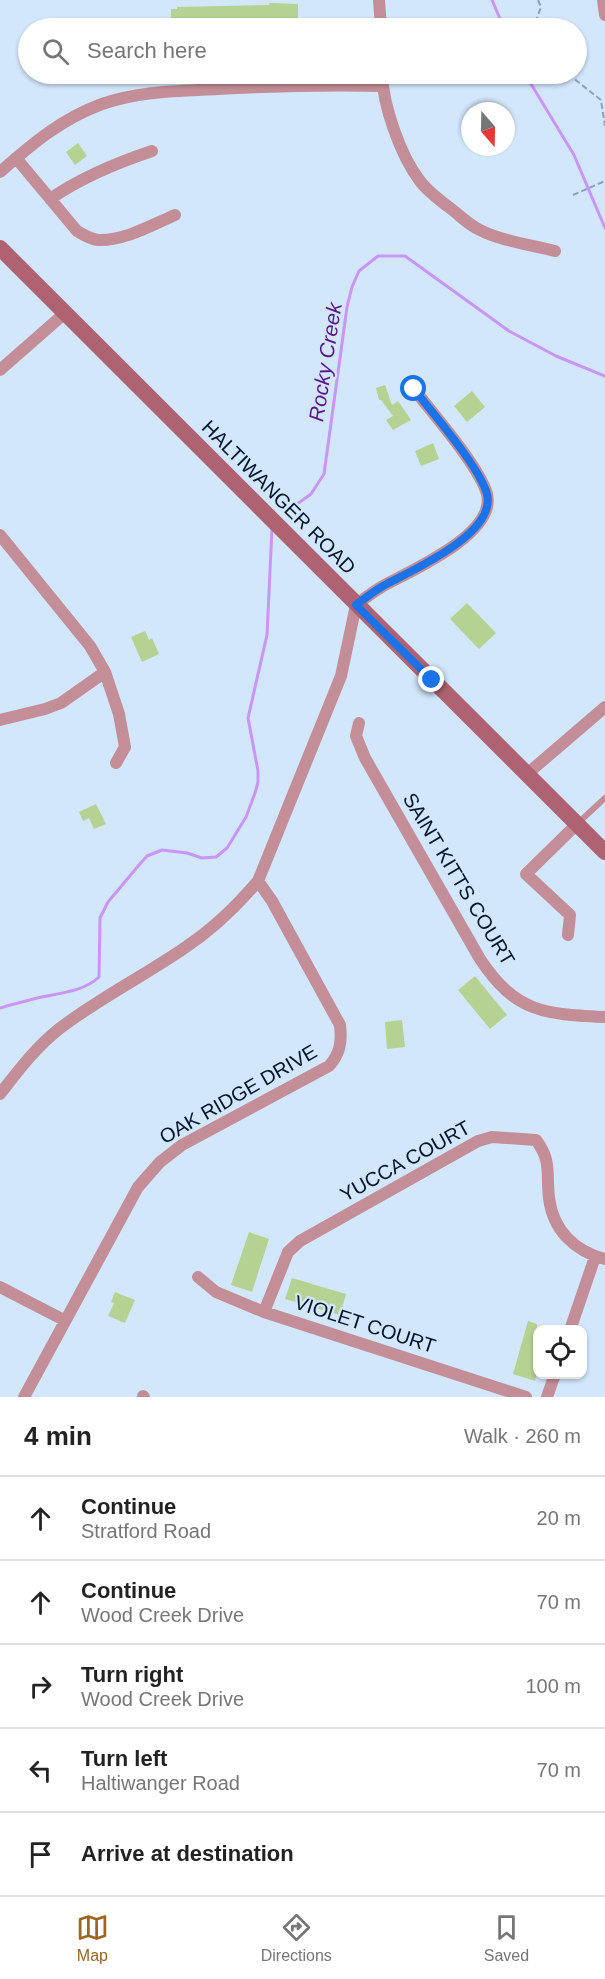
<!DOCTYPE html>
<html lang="en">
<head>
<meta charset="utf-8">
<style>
  :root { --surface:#fff; --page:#f2f2f2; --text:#222; --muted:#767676; --line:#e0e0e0; --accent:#9c6520 }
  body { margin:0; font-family:Helvetica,sans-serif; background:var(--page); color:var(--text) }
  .controls { position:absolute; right:18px; bottom:18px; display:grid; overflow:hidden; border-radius:12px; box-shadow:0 2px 4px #0004 }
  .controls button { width:54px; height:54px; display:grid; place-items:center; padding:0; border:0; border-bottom:2px solid var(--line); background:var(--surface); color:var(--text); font:30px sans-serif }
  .compass { position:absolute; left:461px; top:102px; width:54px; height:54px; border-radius:50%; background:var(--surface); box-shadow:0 2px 4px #0004; rotate:160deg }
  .stop { position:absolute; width:18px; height:18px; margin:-14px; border:4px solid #1a73e8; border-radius:50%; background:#fff }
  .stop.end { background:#1a73e8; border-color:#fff; box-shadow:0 2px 6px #0008 }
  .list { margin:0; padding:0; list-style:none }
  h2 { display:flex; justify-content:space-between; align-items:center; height:78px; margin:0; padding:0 24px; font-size:26px }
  h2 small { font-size:20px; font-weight:400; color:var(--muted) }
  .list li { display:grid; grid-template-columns:39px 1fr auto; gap:18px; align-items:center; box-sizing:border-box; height:84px; padding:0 24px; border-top:2px solid var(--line) }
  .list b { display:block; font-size:22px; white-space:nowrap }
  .list p { margin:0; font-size:20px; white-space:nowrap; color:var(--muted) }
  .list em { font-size:20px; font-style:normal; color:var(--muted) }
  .icon { flex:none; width:33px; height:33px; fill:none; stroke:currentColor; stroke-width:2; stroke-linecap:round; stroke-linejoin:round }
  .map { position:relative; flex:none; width:605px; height:1397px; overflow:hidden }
  .search { position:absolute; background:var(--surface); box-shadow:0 2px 4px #0004; left:18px; right:18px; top:18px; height:66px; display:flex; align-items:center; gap:15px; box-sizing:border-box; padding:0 21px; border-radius:33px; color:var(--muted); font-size:22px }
  .sheet { height:498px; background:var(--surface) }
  nav { display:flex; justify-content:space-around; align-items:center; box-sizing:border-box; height:84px; border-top:2px solid var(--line); background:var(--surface); font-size:16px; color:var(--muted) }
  nav a { display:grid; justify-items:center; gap:3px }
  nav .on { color:var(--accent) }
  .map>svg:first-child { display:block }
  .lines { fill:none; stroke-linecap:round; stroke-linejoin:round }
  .stream { stroke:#c996f7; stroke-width:3 }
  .building { fill:#b5d292 }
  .path { stroke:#8da2b6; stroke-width:2; stroke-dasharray:6 3; stroke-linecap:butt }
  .lane { stroke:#c38e97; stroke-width:6 }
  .street { stroke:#c38e97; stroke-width:12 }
  .secondary { stroke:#af6372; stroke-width:16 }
  .route { stroke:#1a73e8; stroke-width:8 }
  .labels { text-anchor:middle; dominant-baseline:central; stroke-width:4.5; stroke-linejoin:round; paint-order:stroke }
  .street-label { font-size:20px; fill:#021527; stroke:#d2e7fc }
  .water-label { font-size:21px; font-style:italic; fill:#5c1588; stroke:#d2e7fc }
</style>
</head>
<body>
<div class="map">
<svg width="605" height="1397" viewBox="0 0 605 1397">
  <rect width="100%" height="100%" fill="#d2e7fc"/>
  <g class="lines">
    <path class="stream" d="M492,0L504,28
      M525,74L574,155L605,228
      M286,512L311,494L324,474L347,307L352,287L359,271L378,256H405L509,331L556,356L605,376
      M0,1008C14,1004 28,1000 42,997C62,993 84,991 99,977L100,918L108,902L139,865L147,856L162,850L187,853L202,858L216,857L227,848L246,817L255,793L258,782V771L248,718L267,635L272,528"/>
  </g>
  <path class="building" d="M269,3L298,4V24L228,23V27H208V24H171V9H177V7L269,5Z
    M78,143L87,156L75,165L66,152Z
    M385,385L392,405L398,401L411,420L393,430L386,420L393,416L381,400H379L376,388Z
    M472,391L485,407L467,422L454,406Z
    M433,443L439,459L421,466L415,451Z
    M467,603L496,633L479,649L450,619Z
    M145,631L149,640L152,638L159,654L142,662L131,637Z
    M96,804L106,824L94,829L89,818L83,821L79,812Z
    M475,976L507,1015L490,1029L458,990Z
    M402,1020L405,1047L387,1049L385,1022Z
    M249,1232L269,1239L252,1292L231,1285Z
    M292,1278L346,1294L340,1315L285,1299Z
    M115,1292L135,1300L125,1323L108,1316L114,1303L111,1302Z
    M528,1321L537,1324V1372L535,1381L513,1374Z"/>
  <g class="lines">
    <path class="path" d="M538,0L541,7L537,18L546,28
      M568,74L601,100L605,126
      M573,195L605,181"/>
    <path class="lane" d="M577,824L605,798"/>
    <path class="street" d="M379,0L381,28
      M603,0L605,15
      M382,74C383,105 400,155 420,181C429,193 442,202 454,211C463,219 472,227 484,232C506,242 532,245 555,251
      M16,158L77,231C84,235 90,239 98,240C124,241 152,225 175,215
      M0,172C32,144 61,119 102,104C139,91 179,91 218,89C273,86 328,85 382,86
      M50,199C82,177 116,163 152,151
      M0,370L65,313
      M0,535L90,646L105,672L119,714L125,747L116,763
      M0,720L45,709L61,703L105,672
      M359,723L356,736L365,758L480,959C516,1013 544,1014 605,1017
      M527,774L605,707
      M568,935L570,915L526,874L577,824
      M0,1094C18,1071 36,1047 59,1029C98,999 142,977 183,949C212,930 236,907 258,881L341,676L356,605C365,598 373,592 383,586C410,571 497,534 487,494C479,466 433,414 414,389
      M198,1277L216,1292L264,1312L526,1397
      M0,1287L64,1320
      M264,1312L288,1252L300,1241L478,1141L492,1137L536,1140C552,1161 546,1173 549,1198C553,1230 574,1251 605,1259
      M570,1330L595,1257
      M143,1396L144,1397
      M24,1397L138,1187L160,1162L182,1145L329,1066C340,1054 342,1042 340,1025L272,901L258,881
      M547,1397L555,1374"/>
    <path class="secondary" d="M0,248L605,852"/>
  </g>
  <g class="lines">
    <path class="route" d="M414,389C433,414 479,466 487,494C497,534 410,571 383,586C373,592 365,598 356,605L432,680"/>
  </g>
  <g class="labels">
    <g class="street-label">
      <text transform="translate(279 497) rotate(45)">HALTIWANGER ROAD</text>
      <text transform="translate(459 879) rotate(59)">SAINT KITTS COURT</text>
      <text transform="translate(238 1094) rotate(-30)">OAK RIDGE DRIVE</text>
      <text transform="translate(405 1161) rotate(-29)">YUCCA COURT</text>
      <text transform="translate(365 1324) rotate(18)">VIOLET COURT</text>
    </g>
    <g class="water-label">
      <text transform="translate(325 362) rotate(-81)">Rocky Creek</text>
    </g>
  </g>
</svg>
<div class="controls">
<button><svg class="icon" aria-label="locate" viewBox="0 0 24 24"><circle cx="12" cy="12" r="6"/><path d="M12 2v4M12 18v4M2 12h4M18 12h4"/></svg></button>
</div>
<svg class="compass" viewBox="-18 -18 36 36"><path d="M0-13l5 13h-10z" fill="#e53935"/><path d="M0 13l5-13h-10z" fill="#767676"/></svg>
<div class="stop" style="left:414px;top:389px"></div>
<div class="stop end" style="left:432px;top:680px"></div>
<div class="search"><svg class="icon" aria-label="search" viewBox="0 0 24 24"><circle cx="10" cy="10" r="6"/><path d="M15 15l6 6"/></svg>Search here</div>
</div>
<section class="sheet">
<h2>4 min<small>Walk · 260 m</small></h2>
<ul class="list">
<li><svg class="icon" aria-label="ahead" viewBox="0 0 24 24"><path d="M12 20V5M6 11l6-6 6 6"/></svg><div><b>Continue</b><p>Stratford Road</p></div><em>20 m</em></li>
<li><svg class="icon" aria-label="ahead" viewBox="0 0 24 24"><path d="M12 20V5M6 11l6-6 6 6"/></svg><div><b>Continue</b><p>Wood Creek Drive</p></div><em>70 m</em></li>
<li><svg class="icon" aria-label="right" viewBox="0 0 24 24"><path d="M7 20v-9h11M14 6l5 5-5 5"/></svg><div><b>Turn right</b><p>Wood Creek Drive</p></div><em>100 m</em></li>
<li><svg class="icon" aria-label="left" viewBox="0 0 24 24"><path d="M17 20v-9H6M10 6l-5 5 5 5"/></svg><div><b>Turn left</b><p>Haltiwanger Road</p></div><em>70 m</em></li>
<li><svg class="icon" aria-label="arrive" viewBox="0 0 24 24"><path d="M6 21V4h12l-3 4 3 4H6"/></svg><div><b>Arrive at destination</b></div></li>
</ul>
</section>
<nav>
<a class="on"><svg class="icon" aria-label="map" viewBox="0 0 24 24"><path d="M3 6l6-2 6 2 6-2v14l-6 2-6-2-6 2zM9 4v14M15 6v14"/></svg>Map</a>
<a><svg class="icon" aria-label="directions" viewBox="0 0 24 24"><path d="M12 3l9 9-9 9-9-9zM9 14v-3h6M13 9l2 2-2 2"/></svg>Directions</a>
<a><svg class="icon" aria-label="saved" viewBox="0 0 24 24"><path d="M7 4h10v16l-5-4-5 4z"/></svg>Saved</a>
</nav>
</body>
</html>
